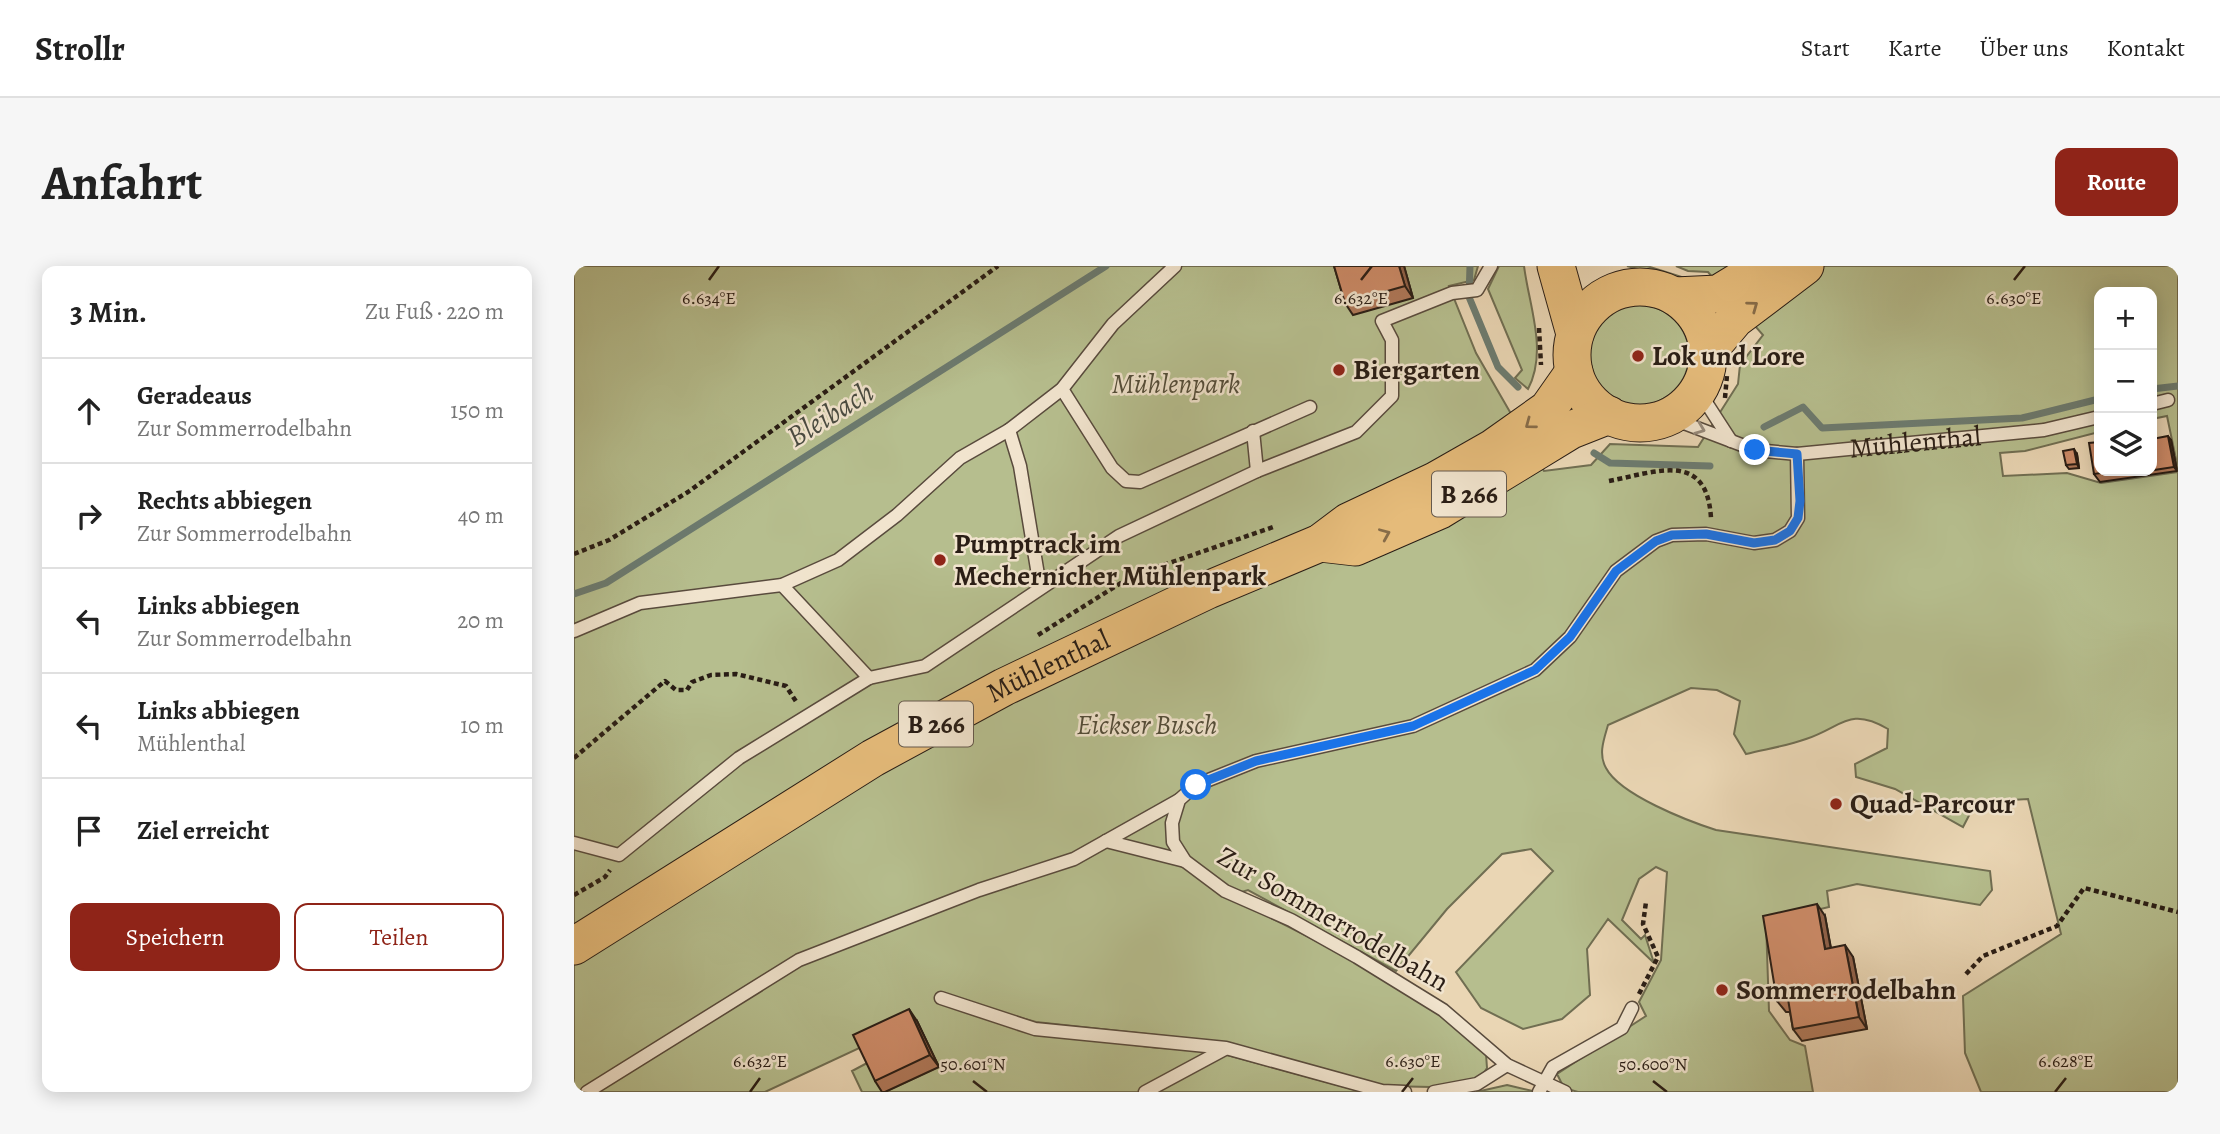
<!DOCTYPE html>
<html lang="de">
<head>
<meta charset="utf-8">
<style>
  :root { --surface:#fff; --page:#f6f6f6; --text:#222; --muted:#767676; --line:#e0e0e0; --accent:#8f2418 }
  body { margin:0; font-family:Alegreya,serif; background:var(--page); color:var(--text) }
  .controls { position:absolute; right:21px; top:21px; display:grid; overflow:hidden; border-radius:14px; box-shadow:0 4px 18px #0003 }
  .controls button { width:63px; height:63px; display:grid; place-items:center; padding:0; border:0; border-bottom:2px solid var(--line); background:var(--surface); color:var(--text); font:35px sans-serif }
  .stop { position:absolute; width:21px; height:21px; margin:-16px; border:5px solid #1a73e8; border-radius:50%; background:#fff }
  .stop.end { background:#1a73e8; border-color:#fff; box-shadow:0 2px 7px #0008 }
  .list { margin:0; padding:0; list-style:none }
  h2 { display:flex; justify-content:space-between; align-items:center; height:91px; margin:0; padding:0 28px; font-size:30px }
  h2 small { font-size:23px; font-weight:400; color:var(--muted) }
  .list li { display:grid; grid-template-columns:46px 1fr auto; gap:21px; align-items:center; box-sizing:border-box; height:105px; padding:0 28px; border-top:2px solid var(--line) }
  .list b { display:block; font-size:26px; white-space:nowrap }
  .list p { margin:0; font-size:23px; white-space:nowrap; color:var(--muted) }
  .list em { font-size:23px; font-style:normal; color:var(--muted) }
  .actions { display:flex; gap:14px; padding:21px 28px }
  .actions a { flex:1; padding:16px 0; border:2px solid var(--accent); border-radius:14px; text-align:center; font-size:24px; color:var(--accent) }
  .actions .main { background:var(--accent); color:#fff }
  .icon { flex:none; width:38px; height:38px; fill:none; stroke:currentColor; stroke-width:2; stroke-linecap:round; stroke-linejoin:round }
  .map { position:relative; flex:none; width:1604px; height:826px; overflow:hidden; border-radius:14px }
  header { display:flex; align-items:center; gap:42px; box-sizing:border-box; height:98px; padding:0 35px; background:var(--surface); border-bottom:2px solid var(--line) }
  header strong { font-size:33px }
  nav { display:flex; gap:38px; margin-inline-start:auto; font-size:24px }
  .intro { display:flex; align-items:center; justify-content:space-between; box-sizing:border-box; height:168px; padding:0 42px }
  h1 { margin:0; font-size:49px }
  .button { padding:18px 32px; border-radius:14px; background:var(--accent); color:#fff; font-size:24px; font-weight:700 }
  main { display:flex; gap:42px; padding:0 42px }
  aside { flex:1; background:var(--surface); border-radius:14px; box-shadow:0 4px 18px #0003 }
  .map>svg:first-child { display:block }
  .green { fill:#b6be8e; stroke:#706e52; stroke-width:2 }
  .lines { fill:none; stroke-linecap:round; stroke-linejoin:round }
  .stream { stroke:#6c7b70; stroke-width:7 }
  .lane-casing { stroke:#594b3d; stroke-width:15 }
  .primary-casing { stroke:#291d15; stroke-width:39 }
  .path { stroke:#291d15; stroke-width:4.5; stroke-dasharray:5 3.5; stroke-linecap:butt }
  .lane { stroke:#f1e4ce; stroke-width:12 }
  .primary { stroke:#e5bb7a; stroke-width:37 }
  .wall { fill:#b07859; stroke:#291d15; stroke-width:2 }
  .shaded-wall { fill:#906149; stroke:#291d15; stroke-width:2 }
  .building { fill:#cd8b68; stroke:#291d15; stroke-width:2 }
  .oneway { stroke:#876c48 }
  .oneway2 { stroke:#978a7b }
  .route { stroke:#1a73e8; stroke-width:9 }
  .ticks { fill:none; stroke:#291d15; stroke-width:2.5 }
  .poi-dot { fill:#8f2418; stroke:#f1e4ce; stroke-width:2.5 }
  .labels { text-anchor:middle; dominant-baseline:central; stroke-width:5; stroke-linejoin:round; paint-order:stroke }
  .shield { fill:#f1e4ce; stroke:#65594c; stroke-width:2 }
  .shield-label { font-size:26px; font-weight:bold; fill:#291d15 }
  .poi-label { font-size:28px; font-weight:bold; fill:#291d15; stroke:#f1e4ce; text-anchor:start }
  .park-label { font-size:28px; font-style:italic; fill:#534d39; stroke:#f1e4ce }
  .street-label { font-size:28px; fill:#291d15; stroke:#f1e4ce }
  .water-label { font-size:30px; font-style:italic; fill:#4a4c42; stroke:#f1e4ce }
  .ticks-label { font-size:18px; text-anchor:middle; fill:#291d15; stroke:#f1e4ce; stroke-width:5; stroke-linejoin:round; paint-order:stroke }
</style>
</head>
<body>
<header>
<strong>Strollr</strong>
<nav><a>Start</a><a>Karte</a><a>Über uns</a><a>Kontakt</a></nav>
</header>
<div class="intro"><h1>Anfahrt</h1><a class="button">Route</a></div>
<main>
<aside>
<h2>3 Min.<small>Zu Fuß · 220 m</small></h2>
<ul class="list">
<li><svg class="icon" aria-label="ahead" viewBox="0 0 24 24"><path d="M12 20V5M6 11l6-6 6 6"/></svg><div><b>Geradeaus</b><p>Zur Sommerrodelbahn</p></div><em>150 m</em></li>
<li><svg class="icon" aria-label="right" viewBox="0 0 24 24"><path d="M7 20v-9h11M14 6l5 5-5 5"/></svg><div><b>Rechts abbiegen</b><p>Zur Sommerrodelbahn</p></div><em>40 m</em></li>
<li><svg class="icon" aria-label="left" viewBox="0 0 24 24"><path d="M17 20v-9H6M10 6l-5 5 5 5"/></svg><div><b>Links abbiegen</b><p>Zur Sommerrodelbahn</p></div><em>20 m</em></li>
<li><svg class="icon" aria-label="left" viewBox="0 0 24 24"><path d="M17 20v-9H6M10 6l-5 5 5 5"/></svg><div><b>Links abbiegen</b><p>Mühlenthal</p></div><em>10 m</em></li>
<li><svg class="icon" aria-label="arrive" viewBox="0 0 24 24"><path d="M6 21V4h12l-3 4 3 4H6"/></svg><div><b>Ziel erreicht</b></div></li>
</ul>
<div class="actions"><a class="main">Speichern</a><a>Teilen</a></div>
</aside>
<div class="map">
<svg width="1604" height="826" viewBox="0 0 1604 826">
  <rect width="100%" height="100%" fill="#ead6b4"/>
  <filter id="stains"><feTurbulence type="fractalNoise" baseFrequency=".00286" numOctaves="4"/><feColorMatrix values="0 0 0 0 .2 0 0 0 0 .09 0 0 0 0 .02 0 0 0 .5 -.17"/></filter>
  <radialGradient id="worn" r=".72"><stop offset=".6" stop-color="#630" stop-opacity="0"/><stop offset="1" stop-color="#630" stop-opacity=".3"/></radialGradient>
  <path class="green" d="M0,0H904L900,14L875,20L902,87L970,205L1017,199L1036,178L1124,181L1164,118L1166,99L1189,69L1134,6L1114,5L1102,0H1604V203L1593,150L1578,153V26H1525V166L1451,185L1426,187L1429,210L1493,207L1527,217L1604,206V826H1407L1391,787L1389,730L1487,668L1454,533L1402,536L1389,561L1321,523L1282,511L1281,498L1313,482L1314,463C1275,440 1268,461 1232,473C1213,480 1192,483 1172,488L1160,468L1166,435L1143,424L1117,422L1034,459C1030,473 1024,488 1032,502C1046,529 1114,555 1142,564L1416,605L1418,624L1406,639L1283,618L1253,625L1255,641L1192,656L1195,745L1216,774L1231,780L1239,826H1004L990,822L983,808L1072,750L1065,736L1087,694L1093,606L1082,601L1065,613L1048,654L1067,673L1071,669L1080,697L1034,653L1013,683L1016,729L988,753L949,763L907,742L882,706L979,605L957,583L928,588L873,643L822,705L674,624L654,630L780,694L863,746L912,788L913,802L908,810L896,815L857,821L811,820L638,775L462,756L365,729L364,733L461,767L585,782L631,783L789,826H311L364,801L343,755L191,826H0Z
    M925,0H950C955,40 974,85 954,123L941,112L948,104L914,23Z
    M1053,0H1073L1117,14L1101,13Z
    M1015 89a50 50 0 1 1 100 0a50 50 0 1 1-100 0Z
    M295,796L309,826H288L278,805Z
    M933,819L963,826H902Z"/>
  <g class="lines">
    <path class="stream" d="M896,0L895,31L924,101L944,121
      M1578,123L1604,120
      M1190,161L1229,141L1248,162L1448,152L1525,133
      M1020,187L1036,197L1136,200
      M0,328L32,317L532,0"/>
    <g class="lane-casing">
      <g id="lane">
        <path d="M488,123L538,202L552,215L566,216L736,141"/>
        <path d="M1124,124L1157,175"/>
        <path d="M1578,138L1594,134"/>
        <path id="s1" d="M1094,151L1181,184L1223,188L1470,164L1525,151"/>
        <path d="M435,164L446,200L466,321"/>
        <path d="M679,165L683,205"/>
        <path d="M208,319L295,412"/>
        <path d="M0,365L66,337L208,319L264,294L323,249L386,192L435,164L488,123L539,58L601,0"/>
        <path d="M532,575L611,595"/>
        <path d="M0,577L45,589L165,492L295,412L351,400L545,270L683,205L782,166L818,130V74L808,55L878,27L903,24L917,0"/>
        <path d="M367,732L461,763L652,782L808,825L831,826"/>
        <path d="M13,826L225,694L405,624L500,593L605,534"/>
        <path d="M571,826L651,783"/>
        <path d="M860,826L903,818L933,799"/>
        <path d="M965,826L979,801L1048,762L1058,742"/>
        <path d="M991,826L933,799L869,744L783,691L717,654L651,625L611,595L599,576L598,557L605,534L622,519L682,495L839,460L961,404L996,371L1042,305L1082,275L1098,269L1132,268L1180,277L1201,274L1216,265L1224,252L1223,188"/>
      </g>
    </g>
    <g class="primary-casing">
      <g id="primary">
        <path d="M982,0L1001,68"/>
        <circle cx="1066" cy="89" r="68"/>
        <path d="M1101,30L1144,28L1190,0"/>
        <path d="M1134,85L1161,53L1231,0"/>
        <path d="M746,277L781,281L866,244L997,164L1035,149"/>
        <path id="s2" d="M0,680L299,492L430,421L634,324L746,277L774,256L861,215L919,182L974,143L1000,106"/>
      </g>
    </g>
    <path class="path" d="M965,62L967,99
      M1151,132L1153,109
      M1035,215C1082,206 1133,184 1137,252
      M0,288L35,274L114,226L424,0
      M464,369L558,310L702,260
      M0,492L91,415L102,424H113L118,416L137,409L162,408L212,420L223,437
      M0,629L31,611L36,604
      M1392,708L1409,690L1483,660L1510,622L1604,646
      M1065,728L1084,691L1069,658L1072,636"/>
    <use href="#lane" class="lane"/>
    <use href="#primary" class="primary"/>
  </g>
  <path class="wall" d="M760,0H830L839,32L779,49L771,37Z
    M1578,153L1581,172L1597,174L1603,205L1526,216L1520,208L1525,205H1578Z
    M1503,188L1505,202L1495,203L1492,199Z
    M1251,650L1257,682L1279,691L1293,763L1228,775L1219,763L1216,746H1212L1203,735Z
    M343,755L365,801L311,826H308L301,815Z"/>
  <path class="shaded-wall" d="M825,0H830L839,32L831,20Z
    M1578,153L1581,177L1578,173Z
    M1594,170L1597,174L1603,205L1600,201Z
    M1500,183L1503,188L1505,202L1503,198Z
    M1243,638L1251,650L1259,695L1251,683Z
    M1271,679L1279,691L1293,763L1285,751Z
    M335,743L343,755L365,801L356,789Z"/>
  <path class="building" d="M760,0H825L831,20L771,37Z
    M1594,170L1600,201L1580,204L1578,191V173Z
    M1525,176V205H1543L1520,208L1515,177Z
    M1500,183L1503,198L1492,199L1489,185Z
    M1243,638L1251,683L1271,679L1285,751L1219,763L1214,733L1203,735L1189,650Z
    M335,743L356,789L301,815L279,769Z"/>
  <defs><path id="oneway-chevron" d="M-2-3.5L2.5 0L-2 3.5" fill="none" stroke-width="1.6" stroke-linecap="round" stroke-linejoin="round" transform="scale(1.75)"/></defs>
  <g class="oneway">
    <use href="#oneway-chevron" transform="translate(1179 40) rotate(-36)"/>
    <use href="#oneway-chevron" transform="translate(956 158) rotate(143)"/>
    <use href="#oneway-chevron" transform="translate(811 268) rotate(-23)"/>
  </g>
  <use class="oneway2" href="#oneway-chevron" transform="translate(1126 163) rotate(21)"/>
  <g class="lines">
    <path class="route" d="M622,519L682,495L839,460L961,404L996,371L1042,305L1082,275L1098,269L1132,268L1180,277L1201,274L1216,265L1224,252L1226,235L1223,188L1181,184"/>
  </g>
  <path class="ticks" d="M135,14L145,0M787,14L798,0M1440,14L1451,0M399,815L413,826M1079,815L1093,826M176,826L186,812M828,826L839,812M1481,826L1492,812"/>
  <g class="poi-dot">
    <circle cx="1064" cy="90" r="7"/>
    <circle cx="765" cy="104" r="7"/>
    <circle cx="366" cy="294" r="7"/>
    <circle cx="1262" cy="538" r="7"/>
    <circle cx="1148" cy="724" r="7"/>
  </g>
  <g class="labels">
    <g class="shield">
      <rect x="858" y="205.5" width="74" height="45" rx="5"/>
      <rect x="325" y="435.5" width="74" height="45" rx="5"/>
    </g>
    <g class="shield-label">
      <text x="895" y="228">B 266</text>
      <text x="362" y="458">B 266</text>
    </g>
    <g class="poi-label">
      <text x="1078" y="90">Lok und Lore</text>
      <text x="779" y="104">Biergarten</text>
      <text x="380" y="278">Pumptrack im<tspan x="380" dy="32">Mechernicher Mühlenpark</tspan></text>
      <text x="1276" y="538">Quad-Parcour</text>
      <text x="1162" y="724">Sommerrodelbahn</text>
    </g>
    <g class="park-label">
      <text x="602" y="118">Mühlenpark</text>
      <text x="573" y="459">Eickser Busch</text>
    </g>
    <g class="street-label">
      <text stroke="none"><textPath href="#s1" startOffset="254">Mühlenthal</textPath></text>
      <text stroke="none"><textPath href="#s2" startOffset="551">Mühlenthal</textPath></text>
      <text transform="translate(759 653) rotate(30)">Zur Sommerrodelbahn</text>
    </g>
    <g class="water-label">
      <text transform="translate(256 148) rotate(-32)">Bleibach</text>
    </g>
  </g>
  <g class="ticks-label">
    <text x="135" y="38">6.634°E</text>
    <text x="787" y="38">6.632°E</text>
    <text x="1440" y="38">6.630°E</text>
    <text x="186" y="801">6.632°E</text>
    <text x="839" y="801">6.630°E</text>
    <text x="1492" y="801">6.628°E</text>
    <text x="399" y="804">50.601°N</text>
    <text x="1079" y="804">50.600°N</text>
  </g>
  <rect width="100%" height="100%" filter="url(#stains)"/>
  <rect width="100%" height="100%" fill="url(#worn)"/>
</svg>
<div class="controls">
<button>+</button>
<button>−</button>
<button><svg class="icon" aria-label="layers" viewBox="0 0 24 24"><path d="M12 4l9 5-9 5-9-5zM3 14l9 5 9-5"/></svg></button>
</div>
<div class="stop" style="left:622px;top:519px"></div>
<div class="stop end" style="left:1181px;top:184px"></div>
</div>
</main>
</body>
</html>
